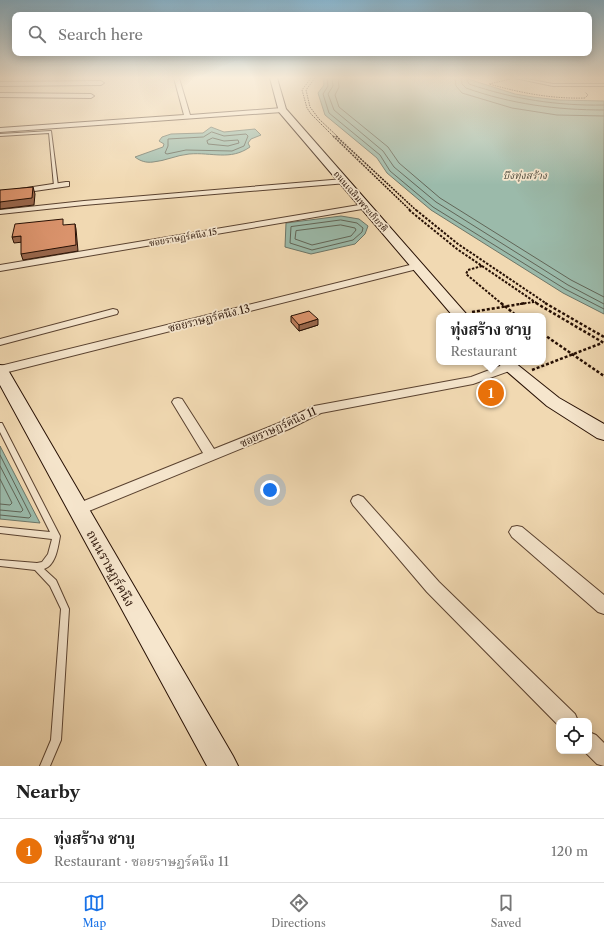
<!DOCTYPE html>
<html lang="en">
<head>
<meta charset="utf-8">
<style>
  :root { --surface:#fff; --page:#f2f2f2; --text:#222; --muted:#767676; --line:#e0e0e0; --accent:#1a73e8 }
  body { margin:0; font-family:"Libre Caslon Text","Noto Serif Thai",serif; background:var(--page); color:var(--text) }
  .controls { position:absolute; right:12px; bottom:12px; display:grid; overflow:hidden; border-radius:8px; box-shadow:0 2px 10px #0003 }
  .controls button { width:36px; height:36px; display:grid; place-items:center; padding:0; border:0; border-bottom:1px solid var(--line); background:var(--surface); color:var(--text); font:20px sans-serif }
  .you { position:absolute; left:270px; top:490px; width:14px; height:14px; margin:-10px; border:3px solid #fff; border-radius:50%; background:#1a73e8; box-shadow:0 0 0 6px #1a73e833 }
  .badge { display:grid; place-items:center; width:26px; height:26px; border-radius:50%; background:var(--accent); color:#fff; font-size:13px; font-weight:700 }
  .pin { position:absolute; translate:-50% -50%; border:2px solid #fff; box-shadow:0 1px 4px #0006 }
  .popup { position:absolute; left:436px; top:313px; width:110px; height:52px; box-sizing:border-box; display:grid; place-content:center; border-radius:8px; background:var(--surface); filter:drop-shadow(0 1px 3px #0005); font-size:13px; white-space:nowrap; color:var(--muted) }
  .popup b { font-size:15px; color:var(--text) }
  .popup::after { content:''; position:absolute; left:50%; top:100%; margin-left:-8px; border:8px solid transparent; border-top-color:var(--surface) }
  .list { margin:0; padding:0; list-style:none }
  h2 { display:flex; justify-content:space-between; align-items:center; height:52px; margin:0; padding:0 16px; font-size:17px }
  h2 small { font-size:13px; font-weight:400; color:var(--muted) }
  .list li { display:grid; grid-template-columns:26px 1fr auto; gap:12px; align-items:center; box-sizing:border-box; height:64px; padding:0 16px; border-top:1px solid var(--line) }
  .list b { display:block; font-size:15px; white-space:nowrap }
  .list p { margin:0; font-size:13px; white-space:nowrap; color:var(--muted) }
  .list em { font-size:13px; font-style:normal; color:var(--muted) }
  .icon { flex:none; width:22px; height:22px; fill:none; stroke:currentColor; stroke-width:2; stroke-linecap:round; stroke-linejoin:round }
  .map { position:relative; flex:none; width:604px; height:766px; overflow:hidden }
  .search { position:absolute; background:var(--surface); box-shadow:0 2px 10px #0003; left:12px; right:12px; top:12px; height:44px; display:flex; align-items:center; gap:10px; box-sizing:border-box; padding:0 14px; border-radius:8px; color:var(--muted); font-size:15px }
  .sheet { height:116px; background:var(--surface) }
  nav { display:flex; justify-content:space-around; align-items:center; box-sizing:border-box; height:56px; border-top:1px solid var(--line); background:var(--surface); font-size:11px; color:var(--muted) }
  nav a { display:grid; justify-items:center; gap:2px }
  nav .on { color:var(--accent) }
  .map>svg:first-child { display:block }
  .water { fill:#9bbaaa; stroke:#6d7668 }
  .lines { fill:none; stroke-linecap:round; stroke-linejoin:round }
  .shore { stroke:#616557; stroke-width:1 }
  .lane-casing { stroke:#5a4230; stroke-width:2 }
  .street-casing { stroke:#5a4230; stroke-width:2 }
  .secondary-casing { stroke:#271004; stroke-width:2 }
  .path-far3 { stroke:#271004; stroke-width:1; stroke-dasharray:1.5 1; stroke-linecap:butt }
  .path-far2 { stroke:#271004; stroke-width:1.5; stroke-dasharray:2 1; stroke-linecap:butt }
  .path-far1 { stroke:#271004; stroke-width:2; stroke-dasharray:2.5 1.5; stroke-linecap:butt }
  .path { stroke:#271004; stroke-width:2.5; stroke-dasharray:3 2; stroke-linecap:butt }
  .lane { fill:#f6e6cd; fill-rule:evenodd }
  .street { fill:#f6e6cd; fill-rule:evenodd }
  .secondary { fill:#f6e6cd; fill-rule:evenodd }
  .wall { fill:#bb7e5d; stroke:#271004 }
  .shaded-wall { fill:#99674c; stroke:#271004 }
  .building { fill:#da936c; stroke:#271004 }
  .labels { text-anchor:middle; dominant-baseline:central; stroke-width:3.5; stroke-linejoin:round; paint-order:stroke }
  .far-street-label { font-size:9px; fill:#271004; stroke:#f6e6cd }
  .far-water-label { font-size:10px; font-style:italic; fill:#504c3e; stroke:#f6e6cd }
  .street-label { font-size:11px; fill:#271004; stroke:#f6e6cd }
  .near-street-label { font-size:13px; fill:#271004; stroke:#f6e6cd }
</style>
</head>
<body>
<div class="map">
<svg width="604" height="766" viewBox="0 0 604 766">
  <rect width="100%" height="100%" fill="#f1d9b2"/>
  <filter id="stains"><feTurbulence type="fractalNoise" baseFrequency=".005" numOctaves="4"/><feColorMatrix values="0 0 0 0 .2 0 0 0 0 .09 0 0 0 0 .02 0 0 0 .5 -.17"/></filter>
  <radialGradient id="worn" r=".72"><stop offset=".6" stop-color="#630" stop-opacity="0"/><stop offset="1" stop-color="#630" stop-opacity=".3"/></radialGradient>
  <path class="water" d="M323,78H465L515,94L533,97L558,100L604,101V314L563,293L431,210L387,173L377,158L325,115L318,93L324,85Z
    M211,127L224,132L255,129L261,135L251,139L248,143L250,147C230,161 212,152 189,154C177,155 165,161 153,162C146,163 140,161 135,157L163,147L164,144L159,141L162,137L171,134L203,133Z
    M341,216L359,219L368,226L365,234L355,244L311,254L285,247L286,223Z
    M0,446L40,523L0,519Z"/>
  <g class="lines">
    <path class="shore" d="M327,78L328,86L323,94L329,113L380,155L390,171L433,207L565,289L604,309
      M332,78L333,86L328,94L334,110L383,151L394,167L436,202L568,285L604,304
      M338,78L339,87L335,95L339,107L388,147L399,163L440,198L571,280L604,297
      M455,78L456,86L462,93L512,108L557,115L604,116
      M461,78L462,84L466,88C511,104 556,110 604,110
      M466,78L469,84C513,99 557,106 604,105
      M212,132L224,136L246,134L248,136L244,146L232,151L186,150L167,154L165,153L168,146V139L203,137Z
      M213,138L224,141L238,140L239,143L228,146L208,144L207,141Z
      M341,220L357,223L363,228L362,232L353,240L312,250L290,243L291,227Z
      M341,225L355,228L356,230L351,236L312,245L295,239L296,231Z
      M0,455L31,516L29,518L0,515
      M0,466L23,510L21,512L0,510
      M0,479L12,503L10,505L0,504"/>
    <g class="lane-casing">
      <path id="lane" d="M515,78H521L553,84H604V86H553Z
        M51,131L58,186L56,187L54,186L49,133L0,136V134Z
        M0,423H2L3,425L60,536C58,547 56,565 44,569L56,580L69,609L61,740L50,766H40L51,740L61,609L50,586L35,570L0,566V560L37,563L42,562L48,554L52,539L0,533V527L50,532L0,432Z"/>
    </g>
    <g class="street-casing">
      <path id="street" d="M174,78H179L190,115L282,108L285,110L282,112L0,132V128L184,115Z
        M0,82L101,81L104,83L101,85L0,86Z
        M0,93L91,94L94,96L91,98L0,97Z
        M344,179L348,181L347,183L84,205L0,214V210L84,201Z
        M66,182H69V186L0,196V192Z
        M365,204H368V208L0,271V265Z
        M418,263L421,264L423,266L421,268L0,374V366Z
        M113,309L117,310L118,312L117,314L0,345V339Z
        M508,363L512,364L514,367L512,370L473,384L321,413L289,429L84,513L79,515L74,513L72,509L74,505L203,453L172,402L174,399L178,398L182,399L214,449L279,423L314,406L471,377Z
        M358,495L363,497L439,582L575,714L578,721H559V726L427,592L353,505L351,501L353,497Z
        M517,526L522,527L604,595V614L598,612L512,537L509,532L512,527Z
        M589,732L596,735L604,743V766L597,764L584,751H589Z"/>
    </g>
    <g class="secondary-casing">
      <path id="secondary" d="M270,78H277L286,109L468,316H453L279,112Z
        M496,362H514L559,398L604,424V440L597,438L547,406Z
        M0,365L6,366L8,370L233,756L238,766H207L0,385Z"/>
    </g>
    <path class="path-far3" d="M311,78L302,90L307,108L311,114L334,137
      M315,78L306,90L310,107L319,119L338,137
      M510,79L489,84C521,93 552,99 585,98L588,95L585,92"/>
    <path class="path-far2" d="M333,136L411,211
      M336,136L417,211"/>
    <path class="path-far1" d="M409,210L457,249L538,304
      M416,210L458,244L547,304
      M482,266L468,270L466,274L502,304
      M520,304L534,302"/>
    <path class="path" d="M501,303L517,316
      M536,303L604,343
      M545,303L604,337
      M472,312L526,303
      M543,334L604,376
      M532,370L602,343"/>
    <use href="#lane" class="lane"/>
    <use href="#street" class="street"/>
    <use href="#secondary" class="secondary"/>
  </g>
  <path class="wall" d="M291,316L318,325L299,331L291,322Z"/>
  <path class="shaded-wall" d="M33,187L35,194L34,205L0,209V202Z
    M75,224L76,229L78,251L23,260L21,254Z
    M21,236L23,242L14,243L12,237Z
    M318,319V325L299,331V325Z"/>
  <path class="building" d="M33,187L32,198L0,202V190Z
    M63,219V225L75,224L76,245L21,254V236L12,237L15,224Z
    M309,311L318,319L299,325L291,316Z"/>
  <linearGradient id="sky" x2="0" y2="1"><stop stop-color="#89b6cf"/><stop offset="0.42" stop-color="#f9eedc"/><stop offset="1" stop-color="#f9eedc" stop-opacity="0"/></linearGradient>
  <rect width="604" height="185" fill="url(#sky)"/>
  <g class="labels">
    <g class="far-street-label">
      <text transform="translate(361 201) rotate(49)">ถนนเฉลิมพระเกียรติ</text>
      <text transform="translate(183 237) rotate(-10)">ซอยราษฏร์คนึง 15</text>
    </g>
    <g class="far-water-label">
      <text x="525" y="175">บึงทุ่งสร้าง</text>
    </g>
    <g class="street-label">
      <text transform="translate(209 318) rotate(-14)">ซอยราษฏร์คนึง 13</text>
      <text transform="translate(278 427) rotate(-24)">ซอยราษฏร์คนึง 11</text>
    </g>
    <g class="near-street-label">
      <text transform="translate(111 568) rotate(61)">ถนนราษฏร์คนึง</text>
    </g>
  </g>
  <rect width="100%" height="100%" filter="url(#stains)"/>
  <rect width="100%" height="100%" fill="url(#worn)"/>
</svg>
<div class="controls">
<button><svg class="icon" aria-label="locate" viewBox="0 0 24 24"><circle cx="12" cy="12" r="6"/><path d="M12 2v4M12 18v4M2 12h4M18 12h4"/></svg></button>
</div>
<div class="you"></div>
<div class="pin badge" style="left:491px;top:393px;background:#e8710a">1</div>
<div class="popup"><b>ทุ่งสร้าง ชาบู</b>Restaurant</div>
<div class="search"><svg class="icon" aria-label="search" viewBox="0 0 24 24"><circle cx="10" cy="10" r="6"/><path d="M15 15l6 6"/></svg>Search here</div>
</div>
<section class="sheet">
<h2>Nearby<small></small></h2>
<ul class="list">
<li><span class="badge" style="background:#e8710a">1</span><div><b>ทุ่งสร้าง ชาบู</b><p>Restaurant · ซอยราษฏร์คนึง 11</p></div><em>120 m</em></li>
</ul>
</section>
<nav>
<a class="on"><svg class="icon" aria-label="map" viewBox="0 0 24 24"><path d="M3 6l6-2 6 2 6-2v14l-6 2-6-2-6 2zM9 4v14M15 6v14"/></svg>Map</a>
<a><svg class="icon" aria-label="directions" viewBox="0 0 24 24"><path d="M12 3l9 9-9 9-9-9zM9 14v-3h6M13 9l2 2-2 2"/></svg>Directions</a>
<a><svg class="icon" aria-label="saved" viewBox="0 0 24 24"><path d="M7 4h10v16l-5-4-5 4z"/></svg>Saved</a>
</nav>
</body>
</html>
